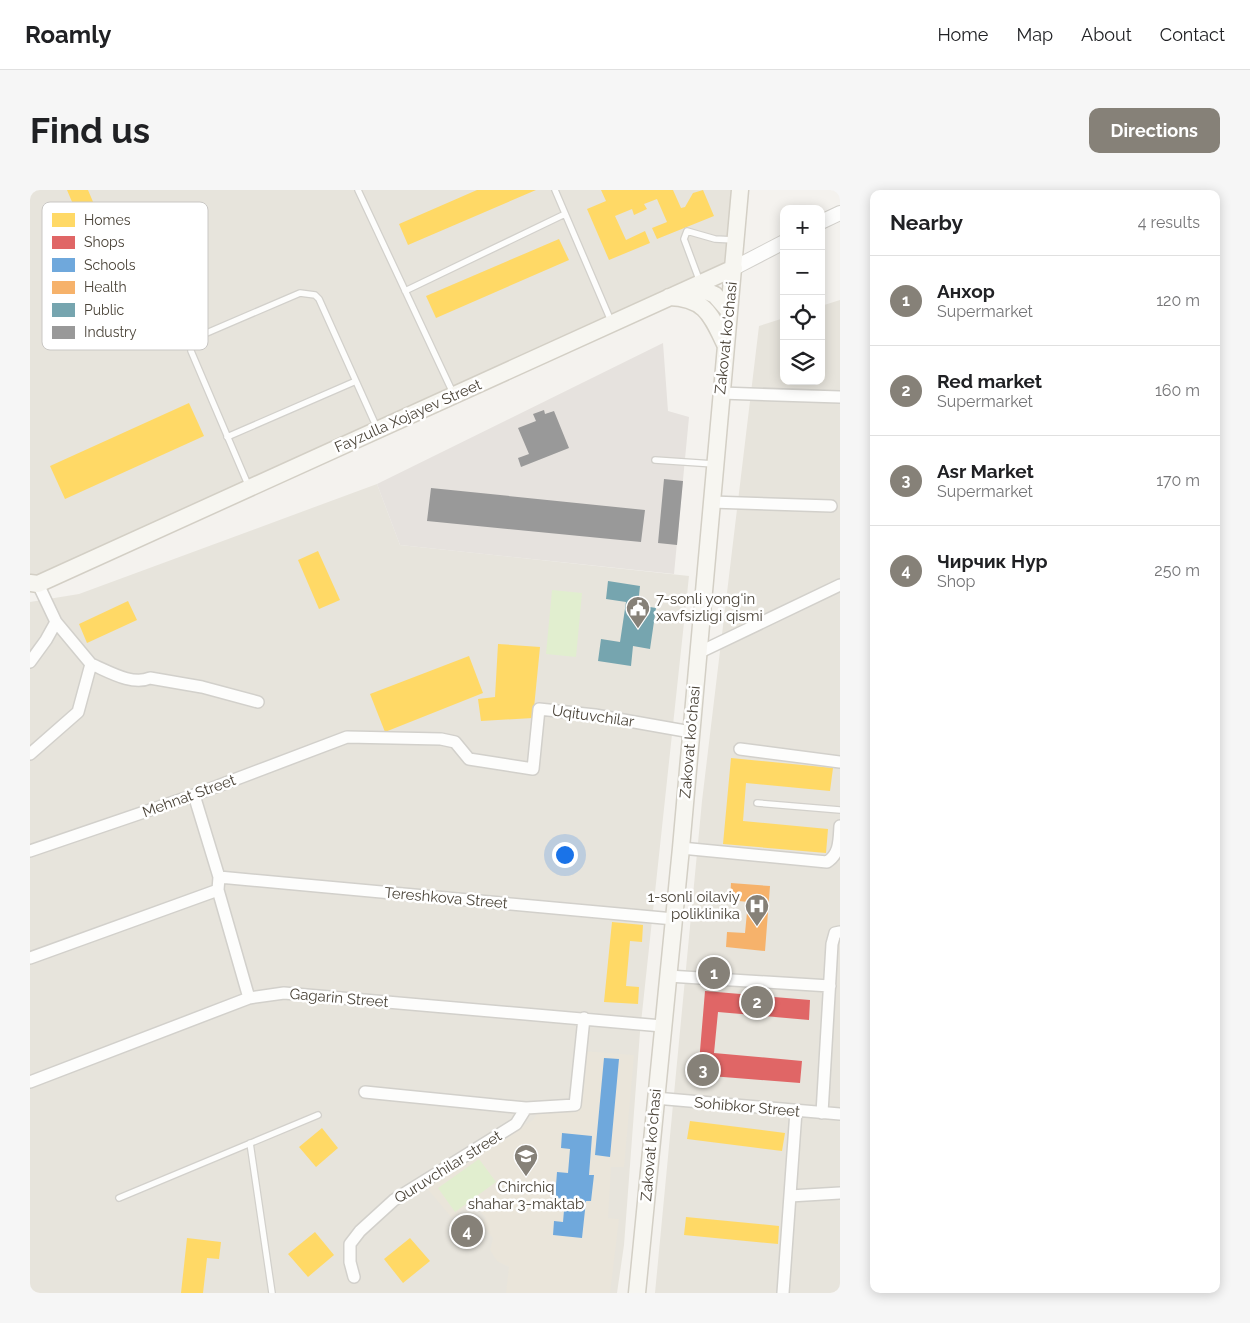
<!DOCTYPE html>
<html lang="en">
<head>
<meta charset="utf-8">
<style>
  :root { --surface:#fff; --page:#f6f6f6; --text:#202124; --muted:#757577; --line:#e0e0e0; --accent:#868178 }
  body { margin:0; font-family:Raleway,sans-serif; background:var(--page); color:var(--text) }
  .controls { position:absolute; right:15px; top:15px; display:grid; overflow:hidden; border-radius:10px; box-shadow:0 2px 12px #0003 }
  .controls button { width:45px; height:45px; display:grid; place-items:center; padding:0; border:0; border-bottom:1px solid var(--line); background:var(--surface); color:var(--text); font:25px sans-serif }
  .you { position:absolute; left:534px; top:664px; width:18px; height:18px; margin:-12px; border:4px solid #fff; border-radius:50%; background:#1a73e8; box-shadow:0 0 0 8px #1a73e833 }
  .badge { display:grid; place-items:center; width:32px; height:32px; border-radius:50%; background:var(--accent); color:#fff; font-size:16px; font-weight:700 }
  .pin { position:absolute; translate:-50% -50%; border:2px solid #fff; box-shadow:0 1px 5px #0006 }
  .list { margin:0; padding:0; list-style:none }
  h2 { display:flex; justify-content:space-between; align-items:center; height:65px; margin:0; padding:0 20px; font-size:21px }
  h2 small { font-size:16px; font-weight:400; color:var(--muted) }
  .list li { display:grid; grid-template-columns:32px 1fr auto; gap:15px; align-items:center; box-sizing:border-box; height:90px; padding:0 20px; border-top:1px solid var(--line) }
  .list b { display:block; font-size:19px; white-space:nowrap }
  .list p { margin:0; font-size:16px; white-space:nowrap; color:var(--muted) }
  .list em { font-size:16px; font-style:normal; color:var(--muted) }
  .icon { flex:none; width:28px; height:28px; fill:none; stroke:currentColor; stroke-width:2; stroke-linecap:round; stroke-linejoin:round }
  .map { position:relative; flex:none; width:810px; height:1103px; overflow:hidden; border-radius:10px }
  header { display:flex; align-items:center; gap:30px; box-sizing:border-box; height:70px; padding:0 25px; background:var(--surface); border-bottom:1px solid var(--line) }
  header strong { font-size:24px }
  nav { display:flex; gap:28px; margin-inline-start:auto; font-size:18px }
  .intro { display:flex; align-items:center; justify-content:space-between; box-sizing:border-box; height:120px; padding:0 30px }
  h1 { margin:0; font-size:35px }
  .button { padding:12px 22px; border-radius:10px; background:var(--accent); color:#fff; font-size:18px; font-weight:700 }
  main { display:flex; gap:30px; padding:0 30px }
  aside { flex:1; background:var(--surface); border-radius:10px; box-shadow:0 2px 12px #0003 }
  .map>svg:first-child { display:block }
  .residential { fill:#e7e4dc }
  .industrial { fill:#e6e2de }
  .education { fill:#eae5da }
  .green { fill:#e1eecf }
  .homes { fill:#ffd966 }
  .shops { fill:#e06666 }
  .schools { fill:#6fa8dc }
  .health { fill:#f6b26b }
  .public { fill:#76a5af }
  .industry { fill:#999 }
  .lines { fill:none; stroke-linecap:round; stroke-linejoin:round }
  .service-casing { stroke:#d2d0cb; stroke-width:8 }
  .minor-casing { stroke:#d2d0cb; stroke-width:14 }
  .tertiary-casing { stroke:#d2d0cb; stroke-width:16 }
  .secondary-casing { stroke:#d3cfc5; stroke-width:19 }
  .service { stroke:#fdfdfc; stroke-width:5.5 }
  .minor { stroke:#fdfdfc; stroke-width:11 }
  .tertiary { stroke:#fdfdfc; stroke-width:14 }
  .secondary { stroke:#f7f6f1; stroke-width:16 }
  .labels { text-anchor:middle; dominant-baseline:central; stroke-width:5; stroke-linejoin:round; paint-order:stroke }
  .street-label { font-size:15px; fill:#4b4439; stroke:#fff }
  .poi-label { font-size:15px; fill:#4b4439; stroke:#fff; text-anchor:start }
  .key { fill:#fff; stroke:#c9c7c4; stroke-width:1 }
  .key-label { font-size:14px; fill:#4b4439 }
</style>
</head>
<body>
<header>
<strong>Roamly</strong>
<nav><a>Home</a><a>Map</a><a>About</a><a>Contact</a></nav>
</header>
<div class="intro"><h1>Find us</h1><a class="button">Directions</a></div>
<main>
<div class="map">
<svg width="810" height="1103" viewBox="0 0 810 1103">
  <rect width="100%" height="100%" fill="#f4f2ee"/>
  <path class="residential" d="M0,0H710L704,78L0,393Z
    M810,110V1103H625L672,611L729,136L754,128V191H791V116Z
    M347,294L370,355L659,386L610,842L594,1055L587,1103H0V412L49,404Z"/>
  <path class="industrial" d="M633,153L638,221L659,227L644,384L370,355L347,294Z"/>
  <path class="education" d="M554,861L604,865L594,977H581L578,1028L589,1029L580,1103H476L479,1077L467,1071L460,1060L463,1048L451,1033L456,1028L443,1012L422,1028L396,997L503,930L508,922L550,919Z"/>
  <path class="green" d="M522,400L552,403L546,467L516,464Z
    M449,969L466,992L425,1022L408,998Z"/>
  <path class="homes" d="M37,0H58L80,52L62,59Z
    M447,0H506L378,55L369,34Z
    M571,0H643L651,18L655,17L663,3L673,0L684,26L627,49L622,38L637,32L627,9L614,14L617,19L604,25L602,19L585,26L596,50L615,41L620,53L579,70L557,19L576,11Z
    M529,49L539,70L406,128L396,106Z
    M159,213L174,246L35,309L20,276Z
    M288,361L310,410L289,419L268,370Z
    M98,411L107,430L57,453L49,434Z
    M468,454L510,457L503,528L451,531L448,509L465,507Z
    M439,466L453,503L355,542L340,504Z
    M701,568L803,578L800,601L716,593L713,631L798,639L796,663L693,654Z
    M582,732L613,735L612,752L600,751L596,796L609,797L608,814L574,812Z
    M660,931L755,943L752,961L657,949Z
    M292,938L308,958L286,977L269,957Z
    M656,1027L749,1036L748,1054L654,1045Z
    M285,1042L304,1065L278,1087L258,1064Z
    M157,1048L191,1052L189,1069L177,1068L173,1103H151Z
    M380,1048L400,1071L373,1093L354,1069Z"/>
  <path class="shops" d="M675,801L780,810L779,830L688,822L684,863L772,871L770,893L668,885Z"/>
  <path class="schools" d="M574,868L589,869L580,967L565,965Z
    M532,943L562,946L559,985H564L561,1011H556L552,1048L523,1045L524,1031L533,1032L535,1009L525,1008L527,982L538,983L540,959L531,958Z"/>
  <path class="health" d="M701,693L740,696L735,761L696,757L697,742L715,743L718,712L700,710Z"/>
  <path class="public" d="M578,391L610,396L608,415L626,418L620,459L603,456L601,476L568,471L571,449L590,452L596,412L576,409Z"/>
  <path class="industry" d="M514,220L515,224L524,221L539,258L491,277L488,268L499,264L488,238L506,231L503,224Z
    M634,289L653,291L647,355L628,353Z
    M401,298L615,320L611,352L397,331Z"/>
  <g class="lines">
    <g class="service-casing">
      <path id="service" d="M328,0L423,203
        M525,0L581,131
        M670,92L654,49L657,41L685,49L704,50
        M375,101L535,24
        M197,247L326,191
        M625,270L684,274
        M219,297L161,161V153L165,148L270,103L285,105L289,109L347,238
        M727,613L810,620
        M220,953L242,1103
        M89,1008L288,925"/>
    </g>
    <g class="minor-casing">
      <path id="minor" d="M691,203L810,207
        M681,312L801,316
        M668,463L810,395
        M0,472L16,450L26,432L8,394
        M61,474C78,481 102,496 120,488L172,497L228,512
        M710,559L810,572
        M0,564L48,522L61,474L26,432
        M164,605L189,687L188,700L219,808
        M651,658L797,672C810,664 809,650 810,636
        M0,661L164,605L317,547L411,549L425,552L439,569L503,579L509,519L565,525L661,542
        M189,687L644,729
        M0,768L188,700
        M638,786L800,796
        M0,892L219,808L254,803L632,836
        M335,902L496,918L545,915L554,828
        M625,908L810,924
        M792,923L802,754L805,743L810,742
        M760,1006L810,1003
        M324,1087L320,1072V1054L330,1041L364,1010L486,934L496,918
        M753,1103L766,921"/>
    </g>
    <g class="tertiary-casing">
      <path id="tertiary" d="M791,32L810,23
        M704,78L754,52"/>
    </g>
    <g class="secondary-casing">
      <path id="secondary" d="M665,96L685,105L699,121
        M639,107C675,108 681,125 695,154
        M0,393L8,394L704,78
        M607,1103L651,658L710,0"/>
    </g>
    <use href="#service" class="service"/>
    <use href="#minor" class="minor"/>
    <use href="#tertiary" class="tertiary"/>
    <use href="#secondary" class="secondary"/>
  </g>
  <defs>
    <g id="civic-pin" transform="scale(1.25)"><path d="M0 17L-7.5 6A9.5 9.5 0 1 1 7.5 6Z" fill="#868178" stroke="#fff"/><path d="M-.6-6.5H3V-4.5H.6V-3L4-1V1h2V6H-6V1h2V-1L-.6-3ZM-1.2 2.5V6h2.4V2.5Z" fill="#fff"/></g>
    <g id="hospital-pin" transform="scale(1.25)"><path d="M0 17L-7.5 6A9.5 9.5 0 1 1 7.5 6Z" fill="#868178" stroke="#fff"/><path d="M-5-5h3v3.5h4V-5h3V5h-3V1.5h-4V5h-3Z" fill="#fff"/></g>
    <g id="school-pin" transform="scale(1.25)"><path d="M0 17L-7.5 6A9.5 9.5 0 1 1 7.5 6Z" fill="#868178" stroke="#fff"/><path d="M0-5L7-2L0 1L-7-2ZM-4 1L0 2.5L4 1V4Q0 6-4 4Z" fill="#fff"/></g>
  </defs>
  <g fill-rule="evenodd">
    <use href="#civic-pin" x="608" y="418"/>
    <use href="#hospital-pin" x="727" y="716"/>
    <use href="#school-pin" x="496" y="966"/>
  </g>
  <g class="labels">
    <g class="street-label">
      <text transform="translate(696 148) rotate(-84)">Zakovat ko'chasi</text>
      <text transform="translate(378 226) rotate(-24)">Fayzulla Xojayev Street</text>
      <text transform="translate(563 526) rotate(8)">Uqituvchilar</text>
      <text transform="translate(660 552) rotate(-85)">Zakovat ko'chasi</text>
      <text transform="translate(159 606) rotate(-20)">Mehnat Street</text>
      <text transform="translate(416 708) rotate(5)">Tereshkova Street</text>
      <text transform="translate(309 808) rotate(5)">Gagarin Street</text>
      <text transform="translate(717 917) rotate(5)">Sohibkor Street</text>
      <text transform="translate(621 955) rotate(-85)">Zakovat ko'chasi</text>
      <text transform="translate(418 977) rotate(-32)">Quruvchilar street</text>
    </g>
    <g class="poi-label">
      <text x="626" y="409">7-sonli yong‘in<tspan x="626" dy="17">xavfsizligi qismi</tspan></text>
      <text x="710" y="707" text-anchor="end">1-sonli oilaviy<tspan x="710" dy="17">poliklinika</tspan></text>
      <text x="496" y="997" text-anchor="middle">Chirchiq<tspan x="496" dy="17">shahar 3-maktab</tspan></text>
    </g>
  </g>
  <rect x="12" y="12" width="166" height="148" rx="8" class="key"/>
  <rect x="22" y="23" width="23" height="14" fill="#ffd966"/>
  <rect x="22" y="46" width="23" height="13" fill="#e06666"/>
  <rect x="22" y="68" width="23" height="14" fill="#6fa8dc"/>
  <rect x="22" y="91" width="23" height="13" fill="#f6b26b"/>
  <rect x="22" y="113" width="23" height="14" fill="#76a5af"/>
  <rect x="22" y="136" width="23" height="13" fill="#999"/>
  <g class="key-label">
    <text x="54" y="35">Homes</text>
    <text x="54" y="57">Shops</text>
    <text x="54" y="80">Schools</text>
    <text x="54" y="102">Health</text>
    <text x="54" y="125">Public</text>
    <text x="54" y="147">Industry</text>
  </g>
</svg>
<div class="controls">
<button>+</button>
<button>−</button>
<button><svg class="icon" aria-label="locate" viewBox="0 0 24 24"><circle cx="12" cy="12" r="6"/><path d="M12 2v4M12 18v4M2 12h4M18 12h4"/></svg></button>
<button><svg class="icon" aria-label="layers" viewBox="0 0 24 24"><path d="M12 4l9 5-9 5-9-5zM3 14l9 5 9-5"/></svg></button>
</div>
<div class="you"></div>
<div class="pin badge" style="left:684px;top:783px">1</div>
<div class="pin badge" style="left:727px;top:812px">2</div>
<div class="pin badge" style="left:673px;top:880px">3</div>
<div class="pin badge" style="left:437px;top:1041px">4</div>
</div>
<aside>
<h2>Nearby<small>4 results</small></h2>
<ul class="list">
<li><span class="badge">1</span><div><b>Анхор</b><p>Supermarket</p></div><em>120 m</em></li>
<li><span class="badge">2</span><div><b>Red market</b><p>Supermarket</p></div><em>160 m</em></li>
<li><span class="badge">3</span><div><b>Asr Market</b><p>Supermarket</p></div><em>170 m</em></li>
<li><span class="badge">4</span><div><b>Чирчик Нур</b><p>Shop</p></div><em>250 m</em></li>
</ul>
</aside>
</main>
</body>
</html>
